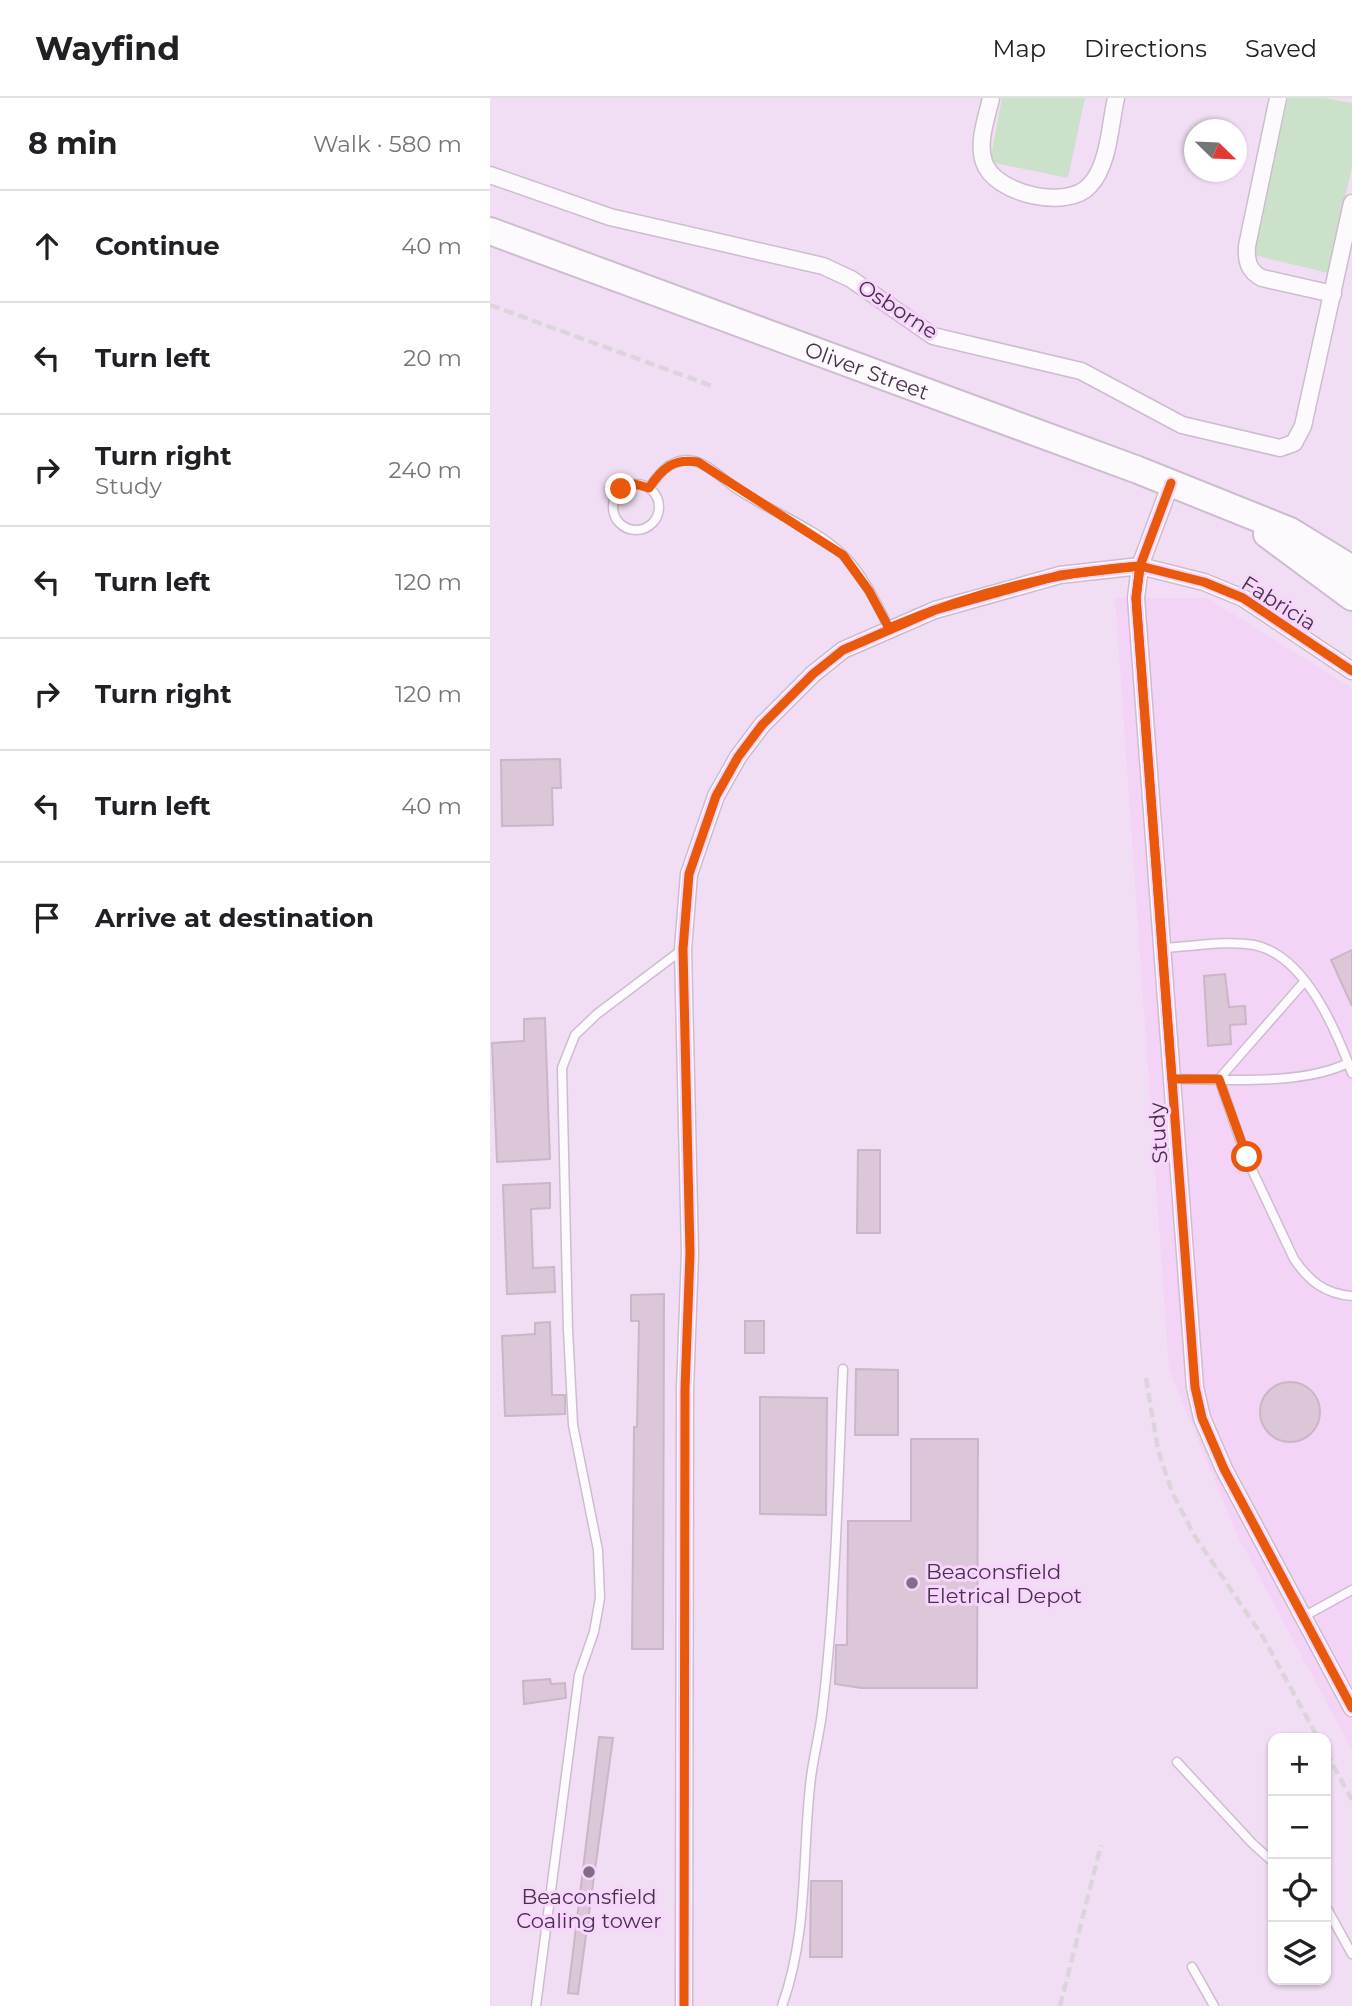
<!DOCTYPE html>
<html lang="en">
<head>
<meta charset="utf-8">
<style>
  :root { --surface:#fff; --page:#f2f2f2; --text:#202124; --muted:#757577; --line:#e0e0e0 }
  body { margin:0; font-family:Montserrat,sans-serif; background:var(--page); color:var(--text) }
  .controls { position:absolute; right:21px; bottom:21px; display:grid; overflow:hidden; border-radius:14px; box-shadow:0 2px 5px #0004 }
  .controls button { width:63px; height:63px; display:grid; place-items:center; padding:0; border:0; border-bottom:2px solid var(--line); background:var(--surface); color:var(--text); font:35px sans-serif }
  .compass { position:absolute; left:694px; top:21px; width:63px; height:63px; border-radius:50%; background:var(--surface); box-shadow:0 2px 5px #0004; rotate:113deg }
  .stop { position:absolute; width:21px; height:21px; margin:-16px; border:5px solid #ea580c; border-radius:50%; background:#fff }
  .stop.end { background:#ea580c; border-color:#fff; box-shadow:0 2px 7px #0008 }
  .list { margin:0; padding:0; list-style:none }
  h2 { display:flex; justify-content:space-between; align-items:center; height:91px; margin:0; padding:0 28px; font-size:30px }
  h2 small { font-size:23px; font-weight:400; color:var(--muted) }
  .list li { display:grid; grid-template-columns:46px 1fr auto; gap:21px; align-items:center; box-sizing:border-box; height:112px; padding:0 28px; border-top:2px solid var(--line) }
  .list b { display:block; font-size:26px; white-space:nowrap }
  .list p { margin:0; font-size:23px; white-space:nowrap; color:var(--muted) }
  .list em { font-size:23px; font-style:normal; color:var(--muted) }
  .icon { flex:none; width:38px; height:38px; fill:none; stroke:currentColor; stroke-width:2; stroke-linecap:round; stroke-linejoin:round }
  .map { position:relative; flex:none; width:862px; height:1908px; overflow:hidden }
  header { display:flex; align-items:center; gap:42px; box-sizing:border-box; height:98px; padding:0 35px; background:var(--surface); border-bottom:2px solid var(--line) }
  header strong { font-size:33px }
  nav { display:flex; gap:38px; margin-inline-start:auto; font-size:24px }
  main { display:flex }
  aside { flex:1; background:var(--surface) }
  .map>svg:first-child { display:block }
  .built { fill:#f3d4f7 }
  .green { fill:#cce1c9 }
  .building { fill:#dbc7d8; stroke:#cab6c7; stroke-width:2 }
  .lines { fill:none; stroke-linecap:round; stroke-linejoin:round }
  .service-casing { stroke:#cdbccf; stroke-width:11 }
  .minor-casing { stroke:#cdbccf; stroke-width:19 }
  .trunk-casing { stroke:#cdbccf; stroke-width:30 }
  .service { stroke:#fdfafd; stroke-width:8 }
  .minor { stroke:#fdfafd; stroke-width:16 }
  .trunk { stroke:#fdfafd; stroke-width:26 }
  .rail { stroke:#dbd5db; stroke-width:4.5; stroke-dasharray:10 5; stroke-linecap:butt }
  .cycleway-casing { stroke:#f9d4fe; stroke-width:13 }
  .cycleway { stroke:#e8590c; stroke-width:9 }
  .route { stroke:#ea580c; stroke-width:9 }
  .poi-dot { fill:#816e84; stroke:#f9d4fe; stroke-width:2.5 }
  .labels { text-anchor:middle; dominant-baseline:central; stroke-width:6; stroke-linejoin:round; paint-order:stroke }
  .street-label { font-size:21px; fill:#443247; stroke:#f9d4fe }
  .poi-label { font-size:21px; fill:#443247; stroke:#f9d4fe; text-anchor:start }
</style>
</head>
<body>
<header>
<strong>Wayfind</strong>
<nav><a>Map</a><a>Directions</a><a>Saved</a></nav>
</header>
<main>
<aside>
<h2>8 min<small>Walk · 580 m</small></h2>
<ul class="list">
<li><svg class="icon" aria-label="ahead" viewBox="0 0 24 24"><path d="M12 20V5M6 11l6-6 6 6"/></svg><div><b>Continue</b></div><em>40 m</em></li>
<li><svg class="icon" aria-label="left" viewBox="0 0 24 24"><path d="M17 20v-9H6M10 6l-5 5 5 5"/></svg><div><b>Turn left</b></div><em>20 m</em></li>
<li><svg class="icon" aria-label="right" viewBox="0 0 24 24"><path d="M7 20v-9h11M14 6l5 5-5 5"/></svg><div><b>Turn right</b><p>Study</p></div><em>240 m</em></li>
<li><svg class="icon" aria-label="left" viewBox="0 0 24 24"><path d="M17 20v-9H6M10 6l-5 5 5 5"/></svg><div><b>Turn left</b></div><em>120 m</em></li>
<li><svg class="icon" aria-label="right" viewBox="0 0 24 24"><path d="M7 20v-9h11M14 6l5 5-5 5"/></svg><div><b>Turn right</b></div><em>120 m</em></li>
<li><svg class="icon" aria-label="left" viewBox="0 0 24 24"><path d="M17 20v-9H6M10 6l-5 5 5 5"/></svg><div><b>Turn left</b></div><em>40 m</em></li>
<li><svg class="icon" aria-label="arrive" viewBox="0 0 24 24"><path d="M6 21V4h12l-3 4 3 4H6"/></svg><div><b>Arrive at destination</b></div></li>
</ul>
</aside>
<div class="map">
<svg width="862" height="1908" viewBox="0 0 862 1908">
  <rect width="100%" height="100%" fill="#f2def4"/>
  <path class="built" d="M625,500H717L862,590V1652L747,1437L679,1272Z"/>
  <path class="green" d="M512,0H595L578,80L500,64Z
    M798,0H834L862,5V69L838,175L764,157Z"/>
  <path class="building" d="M70,661L71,690H62L63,727L12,728L11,662Z
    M862,852V908L841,862Z
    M735,876L739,909L755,908L756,926L740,927L741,946L718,948L714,878Z
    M55,920L60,1061L7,1064L2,945L34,943V921Z
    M368,1052H390V1135H367Z
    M60,1085V1110L41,1111L43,1170L64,1169L65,1194L17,1196L13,1087Z
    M174,1196L173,1551H142L144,1329H147L149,1223H141V1197Z
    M255,1223H274V1255H255Z
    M60,1224L62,1297H75V1316L15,1318L12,1238L45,1236V1225Z
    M366,1271L408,1272V1337H365Z
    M770 1314a30 30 0 1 1 60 0a30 30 0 1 1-60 0Z
    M270,1299L337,1300L336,1417L270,1416Z
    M421,1341H488L487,1590H371L345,1586L346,1547H357L358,1423H421Z
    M60,1581L61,1586L75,1585L76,1600L34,1606L33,1583Z
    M109,1639L123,1640L88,1896L78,1895Z
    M321,1783H352V1859H320Z"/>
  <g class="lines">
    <g class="service-casing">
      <path id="service" d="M123 409a23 23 0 1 1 46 0a23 23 0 1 1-46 0Z
        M159,390C169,376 178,363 196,362C216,362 232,381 247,391C281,414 324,429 353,457C373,476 387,506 399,530
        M672,850C701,849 735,842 764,847C815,857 846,932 862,975
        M814,884L729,981L756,1059L804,1161C819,1183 835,1196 862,1198
        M682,981C734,981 811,988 858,965
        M813,1519L862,1492
        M687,1664L762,1745L783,1764
        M836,1809L862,1856
        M702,1869L724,1908
        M46,1908L89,1577L104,1534L110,1500L108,1452L83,1327L78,1232L72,970L85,937L107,916L193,851
        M292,1908C318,1836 312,1763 320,1688C322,1664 329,1640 332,1615C346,1501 348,1386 353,1271"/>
    </g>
    <g class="minor-casing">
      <path id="minor" d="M501,0C497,19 487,44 494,64C504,96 578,113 600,87C619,67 620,26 626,0
        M788,0L757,148C756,162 758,173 772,180L843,196
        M0,77L120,119L333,168L361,181L443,238L591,273L692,327L790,350L804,345L813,328L862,105
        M681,385L650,468L646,500L705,1289L712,1320L734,1371L862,1610
        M194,1908L195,1291L200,1155L193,851L199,776L226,698L248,659L272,627L323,576L353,552L445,512L570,477L650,468L714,484L753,500L862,573"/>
    </g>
    <g class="trunk-casing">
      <g id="trunk">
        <path id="s1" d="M0,133L648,372L800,433L862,471"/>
        <path d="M777,436L862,499"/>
      </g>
    </g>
    <use href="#service" class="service"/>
    <use href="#minor" class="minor"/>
    <use href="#trunk" class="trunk"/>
    <path class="rail" d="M0,207L222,288
      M656,1280L668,1352L682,1394L704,1437L773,1539L828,1640
      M836,1654L862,1702
      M570,1908L611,1747"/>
    <g class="cycleway-casing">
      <path id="cycleway" d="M681,385L650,468L646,500L705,1289L712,1320L734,1371L862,1610
        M194,1908L195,1291L200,1155L193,851L199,776L226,698L248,659L272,627L323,576L353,552L445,512L570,477L650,468L714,484L753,500L862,573"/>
    </g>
    <use href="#cycleway" class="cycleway"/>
  </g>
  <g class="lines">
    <path class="route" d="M131,391L145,386L159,390C172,370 184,360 208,364L353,457L379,493L399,530C478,496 564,474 650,468L646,500L682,981H729L757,1059"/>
  </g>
  <g class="poi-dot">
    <circle cx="422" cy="1485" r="7"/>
    <circle cx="99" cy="1774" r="7"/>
  </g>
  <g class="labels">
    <g class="street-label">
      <text transform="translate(408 211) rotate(33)">Osborne</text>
      <text stroke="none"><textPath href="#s1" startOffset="402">Oliver Street</textPath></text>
      <text transform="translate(789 505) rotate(32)">Fabricia</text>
      <text transform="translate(668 1035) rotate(-94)">Study</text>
    </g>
    <g class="poi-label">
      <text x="436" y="1473">Beaconsfield<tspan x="436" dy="24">Eletrical Depot</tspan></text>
      <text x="99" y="1798" text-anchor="middle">Beaconsfield<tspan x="99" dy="24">Coaling tower</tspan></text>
    </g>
  </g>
</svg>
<div class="controls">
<button>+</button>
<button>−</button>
<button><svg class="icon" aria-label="locate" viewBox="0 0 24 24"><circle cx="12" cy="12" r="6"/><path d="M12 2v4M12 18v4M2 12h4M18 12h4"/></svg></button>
<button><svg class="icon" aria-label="layers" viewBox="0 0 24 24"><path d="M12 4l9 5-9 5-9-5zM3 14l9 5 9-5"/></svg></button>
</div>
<svg class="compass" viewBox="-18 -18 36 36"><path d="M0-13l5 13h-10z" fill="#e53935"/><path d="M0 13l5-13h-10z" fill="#757577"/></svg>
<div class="stop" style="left:757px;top:1059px"></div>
<div class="stop end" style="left:131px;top:391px"></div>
</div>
</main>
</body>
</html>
